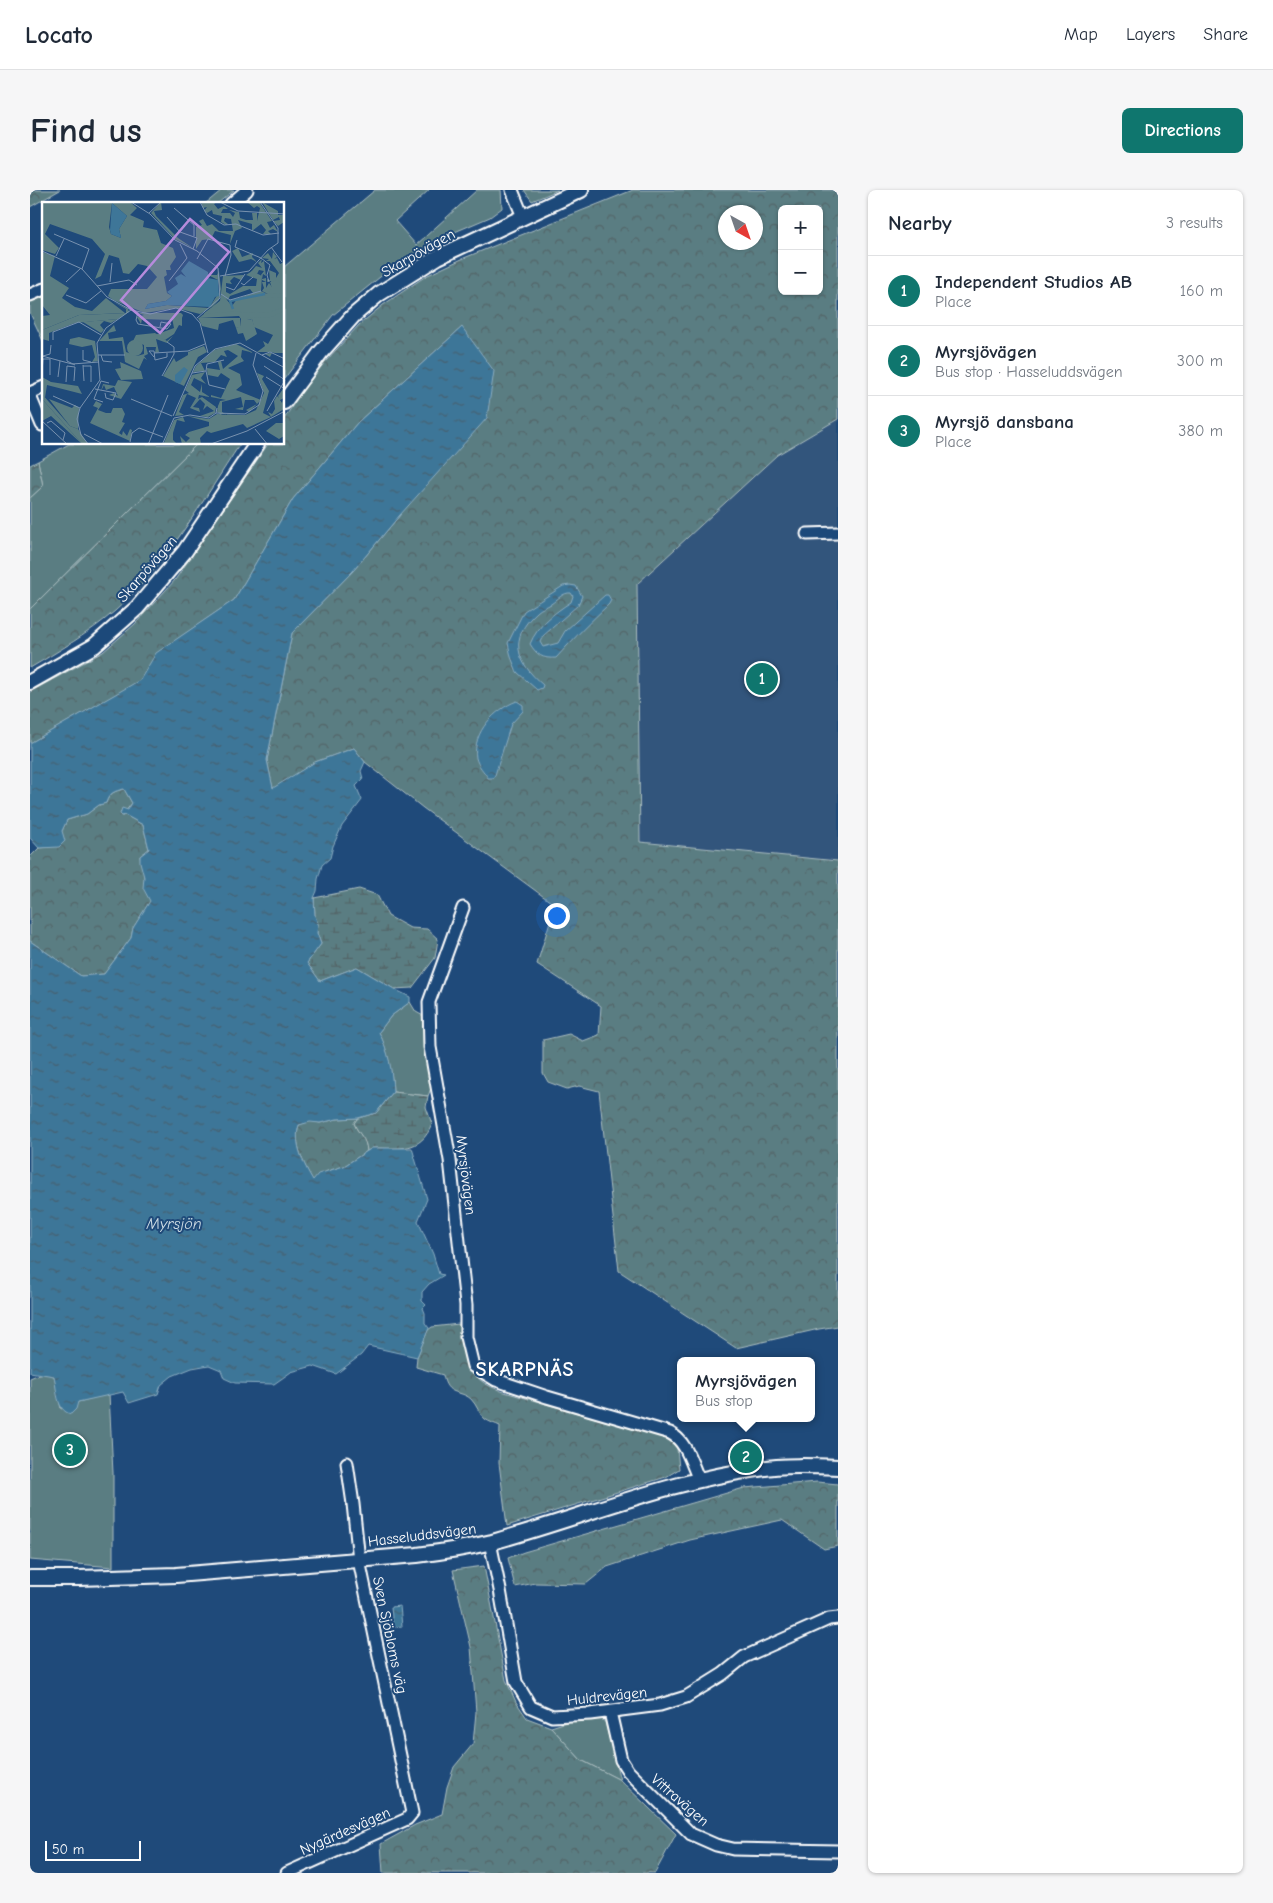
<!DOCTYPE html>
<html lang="en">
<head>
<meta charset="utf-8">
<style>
  :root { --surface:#fff; --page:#f6f6f7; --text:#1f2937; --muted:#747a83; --line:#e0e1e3; --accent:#0f766e }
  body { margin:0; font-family:"Comic Neue",sans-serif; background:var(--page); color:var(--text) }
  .controls { position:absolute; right:15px; top:15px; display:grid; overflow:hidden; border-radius:8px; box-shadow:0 1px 4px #0004 }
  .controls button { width:45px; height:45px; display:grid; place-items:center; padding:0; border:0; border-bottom:1px solid var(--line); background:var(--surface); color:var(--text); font:25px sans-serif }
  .compass { position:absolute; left:688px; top:15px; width:45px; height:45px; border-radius:50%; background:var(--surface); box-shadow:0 1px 4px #0004; rotate:140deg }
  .scale { position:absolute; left:15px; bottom:12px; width:96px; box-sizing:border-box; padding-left:5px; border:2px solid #fff; border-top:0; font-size:14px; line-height:18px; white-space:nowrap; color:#fff; -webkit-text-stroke:4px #1f4a7a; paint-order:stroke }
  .you { position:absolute; left:526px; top:725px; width:18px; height:18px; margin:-12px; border:4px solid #fff; border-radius:50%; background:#1a73e8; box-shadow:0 0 0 8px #1a73e833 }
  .badge { display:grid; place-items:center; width:32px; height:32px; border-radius:50%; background:var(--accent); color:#fff; font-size:16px; font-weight:700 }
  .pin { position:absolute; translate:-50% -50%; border:2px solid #fff; box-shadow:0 1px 5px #0006 }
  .popup { position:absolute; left:647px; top:1167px; width:138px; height:65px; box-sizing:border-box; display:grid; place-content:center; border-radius:8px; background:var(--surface); filter:drop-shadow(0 1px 4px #0005); font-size:16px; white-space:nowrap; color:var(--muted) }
  .popup b { font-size:19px; color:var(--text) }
  .popup::after { content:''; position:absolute; left:50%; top:100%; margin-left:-10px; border:10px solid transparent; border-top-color:var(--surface) }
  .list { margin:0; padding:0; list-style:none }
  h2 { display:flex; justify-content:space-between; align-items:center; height:65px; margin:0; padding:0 20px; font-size:21px }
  h2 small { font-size:16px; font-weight:400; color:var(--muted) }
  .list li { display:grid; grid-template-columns:32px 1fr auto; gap:15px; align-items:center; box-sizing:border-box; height:70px; padding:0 20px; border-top:1px solid var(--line) }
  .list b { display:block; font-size:19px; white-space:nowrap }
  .list p { margin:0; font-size:16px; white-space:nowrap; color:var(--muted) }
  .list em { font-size:16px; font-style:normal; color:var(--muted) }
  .map { position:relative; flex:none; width:808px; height:1683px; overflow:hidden; border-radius:8px }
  header { display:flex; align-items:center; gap:30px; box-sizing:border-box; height:70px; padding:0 25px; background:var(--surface); border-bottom:1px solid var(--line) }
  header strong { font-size:24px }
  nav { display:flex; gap:28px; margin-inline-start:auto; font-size:18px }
  .intro { display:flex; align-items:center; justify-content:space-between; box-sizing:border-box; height:120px; padding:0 30px }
  h1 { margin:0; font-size:35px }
  .button { padding:12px 22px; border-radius:8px; background:var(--accent); color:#fff; font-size:18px; font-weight:700 }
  main { display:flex; gap:30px; padding:0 30px }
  aside { flex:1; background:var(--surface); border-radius:8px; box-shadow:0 1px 4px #0004 }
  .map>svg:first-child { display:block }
  .built { fill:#32547c }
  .green { fill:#5a7d82; stroke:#acbec0 }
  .forest { fill:url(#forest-crowns); stroke:#acbec0; fill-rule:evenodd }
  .wetland { fill:url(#wetland-marsh); stroke:#acbec0 }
  .water { fill:url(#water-ripples); stroke:#8badc1 }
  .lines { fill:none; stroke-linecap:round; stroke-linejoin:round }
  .minor-casing { stroke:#fff; stroke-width:15 }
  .tertiary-casing { stroke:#fff; stroke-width:18 }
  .minor { stroke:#1f4a7a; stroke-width:11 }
  .tertiary { stroke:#1f4a7a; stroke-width:14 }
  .labels { text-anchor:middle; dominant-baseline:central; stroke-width:4; stroke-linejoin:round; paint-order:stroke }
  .street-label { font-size:15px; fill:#fff; stroke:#1f4a7a }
  .water-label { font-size:16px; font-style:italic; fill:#cfdde5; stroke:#1f4a7a }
  .district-label { font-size:20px; font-weight:bold; letter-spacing:1px; fill:#fff; stroke:#1f4a7a }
  .inset-river { fill:none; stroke:#3e7698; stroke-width:2.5 }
  .inset-road { fill:none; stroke:#7992af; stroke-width:1 }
  .view { fill:#b68bdc; fill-opacity:0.15; stroke:#b68bdc; stroke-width:2.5 }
  .inset-edge { fill:none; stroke:#fff; stroke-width:2.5 }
</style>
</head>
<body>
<header>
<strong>Locato</strong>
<nav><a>Map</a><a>Layers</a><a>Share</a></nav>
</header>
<div class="intro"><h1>Find us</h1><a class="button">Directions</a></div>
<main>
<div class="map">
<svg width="808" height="1683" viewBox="0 0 808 1683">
  <defs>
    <pattern id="forest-crowns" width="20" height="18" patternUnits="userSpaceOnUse" patternTransform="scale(1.25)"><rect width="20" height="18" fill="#5a7d82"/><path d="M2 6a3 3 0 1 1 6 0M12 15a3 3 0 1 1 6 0" fill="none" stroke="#536467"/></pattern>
    <pattern id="wetland-marsh" width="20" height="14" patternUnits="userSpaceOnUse" patternTransform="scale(1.25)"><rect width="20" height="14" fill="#5a7d82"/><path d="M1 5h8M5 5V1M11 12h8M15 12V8" fill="none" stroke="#536467"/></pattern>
    <pattern id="water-ripples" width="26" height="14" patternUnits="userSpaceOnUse" patternTransform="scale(1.25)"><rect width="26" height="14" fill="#3e7698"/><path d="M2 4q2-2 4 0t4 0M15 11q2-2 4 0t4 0" fill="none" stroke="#465f6e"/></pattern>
  </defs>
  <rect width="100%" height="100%" fill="#1f4a7a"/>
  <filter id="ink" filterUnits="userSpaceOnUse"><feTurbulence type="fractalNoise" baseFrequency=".02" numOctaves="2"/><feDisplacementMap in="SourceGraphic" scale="10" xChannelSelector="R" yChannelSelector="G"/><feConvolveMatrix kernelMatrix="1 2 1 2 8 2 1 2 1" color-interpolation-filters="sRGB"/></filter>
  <g filter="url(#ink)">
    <path class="built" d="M808,229V671L610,652L607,393L747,265Z"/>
    <path class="green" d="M192,0H204L187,14H175Z
      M345,0H399L365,31L386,55L447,0H471L472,18L460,27L413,47L355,83L303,125L254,189V77Z
      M494,0H528L502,11Z
      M14,104V153L0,123V110Z
      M39,254H167L0,419V308L13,296L8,271Z
      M380,812L386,822L397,828L403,893L398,906L363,902C362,880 358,862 349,842L361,826Z
      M12,1183L24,1186L31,1219L48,1212L79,1204L83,1283V1377L0,1370V1188Z
      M571,1529L575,1532L590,1590L551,1570L521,1537L540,1531Z"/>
    <path class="forest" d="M0,0H30L0,17Z
      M603,0H808V229L747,265L607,394L610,652L808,671V1136L789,1139L706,1158L589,1081L569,901L549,896L537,899L518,892L513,883V850L539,844L553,851L569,845L571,816L507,774L525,715L393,618L335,572L324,558L285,572L243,599L237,570L262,443L323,381L370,325L432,137L328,232L263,309L204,410L127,463L111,490L0,553V502L73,462L105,434L145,390L238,254H254V229L272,201L295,172L329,135L353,115L396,86L434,68ZM752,19H789V101H752ZM696,22H726V52H696Z
      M167,254H210C174,309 135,377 85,421C59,443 29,461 0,478V419Z
      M8,271L13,296L0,308V275Z
      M94,599L102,613L92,626L95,625L113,635L119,659L110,666C110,674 114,679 114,687C116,700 113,697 121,710L103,738L101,748L74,784L51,786L0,751V667L9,658L21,657L32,641L37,630L57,624L69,615L76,613C79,603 85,601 94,599Z
      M328,928L324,933C329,946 336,947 337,961L314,976L297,981L283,991C274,974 263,954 269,935L280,931L290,933L307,929Z
      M429,1134C431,1153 435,1180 453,1192C458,1196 465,1198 471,1201L638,1249L647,1258L649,1279L636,1287L477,1336L469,1273L470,1236C466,1234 459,1232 455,1229C449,1224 447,1215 441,1209C429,1199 417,1207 413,1185L386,1177L387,1167L398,1140L402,1137Z
      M787,1292L808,1294V1356L794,1359L752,1330L660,1350L577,1377L556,1394L505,1393L485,1397L478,1368L494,1362L714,1298Z
      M454,1376L476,1490L486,1512L497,1528L521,1537L551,1570L590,1590L646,1644L625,1683H353L351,1654L385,1635L412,1624L417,1597L424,1577L443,1554L446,1522L441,1457L423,1380Z"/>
    <path class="wetland" d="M329,699L347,705L358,726L380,738L397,739L408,749L405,768L382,798L364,799L327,777L290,791L277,773L291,754L287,743L288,734L285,726L284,708Z
      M363,902L398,906L396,917L402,934C391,963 369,958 343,958L337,961C336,947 329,946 324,933L328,928L346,923Z"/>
    <path class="water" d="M432,137L464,181L457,228L370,325L323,381L262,443L237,570L243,598L285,572L324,558L335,572L331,581L333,589L326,596L332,610L312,636L303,656L300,668L292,675L288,689L287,701L284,708L285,726L288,734L287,743L291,754L277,773L290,791L327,777L364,799L380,807V812L361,826L349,842C359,863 362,879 363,902L346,923L328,928L307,929L290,933L280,932L269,935C263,953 274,975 283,990L288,984L314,976L342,958H382L397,1009L388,1031L403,1064L409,1084L414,1085L399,1094L392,1102V1111L396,1115L393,1118L395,1123V1133L399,1138L387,1167L338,1156L331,1165L306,1184L283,1176L261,1182L244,1194L205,1193L194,1188L191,1180L179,1175L162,1178L142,1186L131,1195L128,1204L99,1213L93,1202L48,1212L46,1219L41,1224C26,1221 27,1199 24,1186L0,1182V751L51,786L74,784L101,748L103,738L120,711L113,698L114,687L110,672V666L119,659L113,635L95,625L92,626L90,624L92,618L98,620L102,613L94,599C84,601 79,603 76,613L69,615L57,624L37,630L32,641L35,651L29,657L9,658L0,648V553L110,490L126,463L204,410L263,309L328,232Z
      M540,395L546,396L552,406L548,415L513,446L510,452L513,457L528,453L535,441L575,405H578L581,410L579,414C560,432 543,449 526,468C512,469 507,465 500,454C507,436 525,422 541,412L543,406L541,403C533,402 527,410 521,414C516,417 511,418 507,422C478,448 486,472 513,495L512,498L507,500L487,482L481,467L478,453L494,421L533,396Z
      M487,511L493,515V521L481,534L465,585L463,588H458C454,581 448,576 446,568C442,542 465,519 487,511Z
      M370,1416L372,1436L363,1437L361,1417Z"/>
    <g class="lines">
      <g class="minor-casing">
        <path id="minor" d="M482,0L493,27
          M201,14L217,0
          M0,105L14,99
          M0,203L14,197
          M0,206L12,235
          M777,344L808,343
          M433,718L399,812L400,857L420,970L436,1115V1147L443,1176L466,1190L517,1207L640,1243C657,1252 661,1273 669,1290
          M460,1352L470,1400L486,1492L501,1517L522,1526L560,1524L630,1515L656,1507L693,1484L714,1467L799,1429L808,1428
          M580,1522L591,1570L598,1581L661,1644L686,1655L703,1659L808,1661
          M257,1683L377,1629L382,1623L329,1370L323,1314L317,1273"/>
      </g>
      <g class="tertiary-casing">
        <path id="tertiary" d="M254,212L291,162L323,126L349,104L408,67L551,0
          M0,492L64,456L107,418L155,361L227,254
          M0,1388H49L146,1385L387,1365C412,1362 437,1358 462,1352C550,1328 637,1291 728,1279C754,1275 782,1276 808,1277"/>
      </g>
      <use href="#minor" class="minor"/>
      <use href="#tertiary" class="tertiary"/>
    </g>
  </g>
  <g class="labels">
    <g class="street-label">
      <text transform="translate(388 63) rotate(-30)">Skarpövägen</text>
      <text transform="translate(117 379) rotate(-49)">Skarpövägen</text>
      <text transform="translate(436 985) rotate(83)">Myrsjövägen</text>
      <text transform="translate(392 1345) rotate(-7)">Hasseluddsvägen</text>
      <text transform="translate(360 1445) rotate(78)">Sven Sjöbloms väg</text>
      <text transform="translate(577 1506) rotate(-6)">Huldrevägen</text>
      <text transform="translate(650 1610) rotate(41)">Vittravägen</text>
      <text transform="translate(315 1641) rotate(-24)">Nygärdesvägen</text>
    </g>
    <g class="water-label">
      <text x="144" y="1034">Myrsjön</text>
    </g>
    <g class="district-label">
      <text x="495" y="1179">SKARPNÄS</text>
    </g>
  </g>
  <g transform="translate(12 12)">
    <rect width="242" height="242" fill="#1f4a7a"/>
    <path d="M231,50L235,55L232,57L235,56L238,62L242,60V151H230L228,155L223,152L238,149L236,135L212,116L205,118L210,117L215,132L204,139L201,131L196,132L194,126L199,124V117L197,114L157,116L183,95L190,106L200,97L219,90L226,92L220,89L222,86L220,80H224L220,78L219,73L222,69L217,68L215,72L209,70L214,64L220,66L216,61L220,57L219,61L222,59L224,74L221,72L220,77L224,76V86L227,81L230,85L229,79L225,80V77L228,78L227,68L234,71V76L237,71L228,59H224L227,57L220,56L226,51L230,57ZM70,99L86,107L87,110L76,117L33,121L7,131V139L0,137V128L37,113L84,111V107ZM96,111H139L141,113L140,116L129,118L100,117L99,122L95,115L102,113ZM72,123L74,129L66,131L67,137L81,135L84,150L95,154L102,152V143L91,139L94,133L113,131L125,139L131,134L125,141L114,137L117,150L113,151L114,145H104L106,152L102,154L105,158L102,156L97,167L83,160L80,139H57ZM76,178L90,180L79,197L67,193L72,191L76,194L72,185L64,188L62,183L59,189L61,182L73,184ZM241,187L242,196L238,198L240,201L242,196V207L229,215L226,210L230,212L233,207L232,199L235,194L237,196L236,194ZM0,192L28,224L36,227L46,242H40L0,197ZM54,199L60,202L56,208L64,211H69L71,206H80L83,212L80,220L83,221L77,231L80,233L81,229L85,234L88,227L90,228L88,239L48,221L56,206L51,204Z" fill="#5a7d82"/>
    <path d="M0,0H88L95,6L88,13L102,19L101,25L115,28L119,41L131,46L134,55L128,64L129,68H124L125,73L122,75L125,91L130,94L124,99L106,102L103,107L125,103L167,106L178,89L176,78L166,73H175L177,69L179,87L177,98L171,104L158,112L134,106L103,111L71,98L66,94L69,87H105L115,75L105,64L96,62L87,72L81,71L77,56L67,53L59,74L53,77L63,52L50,37L8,22L3,32L17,46L13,52L0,48ZM70,1L85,14L77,27L79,36L69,32L67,25ZM119,0L120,8L112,9L114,14L136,36L151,46L133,37L109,11ZM159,0H175L172,2L176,7L182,4L186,7H181L179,11H188L191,15L193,11L187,8L197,10L198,16L204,18H211L210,11H215V19L218,6L215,4L212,6L205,0H217L230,19L225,20L228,26L232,23L236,30L231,27L226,29L229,32H221L224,28L219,22L210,29V22L196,18L200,26L193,29L188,42L189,33L173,29L169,37L160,38L154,47V25L160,23L157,19L161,17L165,24L170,22L177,29H191L189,17L183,16L182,19L186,22L184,23L179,20L180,14L171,12L170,8L165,11L162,9L165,5L161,6ZM220,0L236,9V13H242V20L236,24L231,19L238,18L237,15L231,18ZM196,46L200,55L211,51L210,55L215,60L209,57L197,60L190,49ZM0,50L13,54L8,74L27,86L20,96L33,105L50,109L64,96L83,111L37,113L0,128V114L8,113L0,103ZM210,69L220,74L219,89L223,91L224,96L240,95L242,105L228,110L200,111L197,109L161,112L178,99L181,74L202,73L199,78L192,75L188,79L190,82L184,81V90L188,92L201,84H214L215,77L204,73ZM208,87L211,91L195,97L190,104L183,96L186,98L188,94ZM235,78L242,83V92L226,91L230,86L228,80ZM242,109V150H215L223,144L221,139L226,142L231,133L212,125L210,117L204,116L229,115ZM130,116H140V124L137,123L132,132L123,138L113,133L132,126ZM156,116H198L199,125L194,126L191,118L177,122L176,128L160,124ZM76,117L69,121L62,119L58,123L62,128L59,131L41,120ZM37,135L53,139L56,159L50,160L53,155L50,143L40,145L27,142L28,137ZM85 146a8 8 0 1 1 16 0a8 8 0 1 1-16 0ZM194,142L212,151L200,148L199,155L202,159L186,166L198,172L200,183L194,188L219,198L207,210L204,208L215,202L212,198H203L201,208L193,207L201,205L199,195L180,200V210L185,213H180L175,210L176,204L178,199L184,198L169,195V193L179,196L188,177L179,171L176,175L166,173V182L165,166L178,168L176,160L179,159L181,167L196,154L186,148L182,149L185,155L179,153L173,160L159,161L163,169L151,170L154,164L172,148ZM162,144L165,150L156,155L142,184L121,174L132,156L134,160L146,153V150ZM78,160L99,169L101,177L79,178L73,167L79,166ZM163,170L159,176L164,182L152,176L149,183L158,190L160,182V190L168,195L157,193L156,197L160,195L174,205L173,211L166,215L158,214L172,209L165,204L161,208L163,202L158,197L151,205L157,206L158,210L148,206L154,196L145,192L137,210L142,213L133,214L141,193L147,191L143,188L150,173ZM215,171L222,174L220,177L227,189L221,211L229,215L205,226L201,222L169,231L165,229L158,236L159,242H140L138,234L144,240L148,236L143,233L147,230L167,224V220L145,214L167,217L175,212L203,213L214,208L222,191ZM0,175L9,180L36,184L40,192L5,183L3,196L0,192ZM0,197L25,225L40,242L9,214L0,219ZM7,197L30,206L33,203L37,206L36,227L28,224ZM141,215L143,220L135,218L131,231V238L135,242L121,243L132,218ZM234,221H242V234L237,237L224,229Z" fill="#5a7d82" fill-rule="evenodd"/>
    <path d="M70,1L85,14L77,27L79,36L69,32L68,28ZM147,59L166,70V76L176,78L177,94L173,95L168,105L125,103L103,107L106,102L124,99L130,94L125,90L136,82L133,76L139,72L144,75L139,69ZM142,165L146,168L138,182L133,180V173Z" fill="#3e7698"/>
    <path class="inset-river" d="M191,107L188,99L223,92"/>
    <path class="inset-road" d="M89,0L108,12L133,38L155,49L176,66L178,96L155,116M158,0L165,13L182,23L194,22L221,33L237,31M178,0L196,9L243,12M132,6L152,23V34M107,11L119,0M125,15L138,30L155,36L151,47M12,32L47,47L40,67M195,38L193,45L219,56M229,45L240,60M0,49L40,67L65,95L89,108L108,112L134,106L150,112L158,121L166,151M14,54L22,37M219,56L228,63L225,73L227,80M155,57L166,37L188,43L189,53L183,74M178,74L207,69L226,48L236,41V26L218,0M127,79L145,56L138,42M24,80L39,66M68,80L70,61M199,81L202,83L211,75M55,84L87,78L95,83M184,85L192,88L203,72M179,92L188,98L219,89M24,93L44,101L59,89M96,110L94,118L96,122L125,127L129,122L119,120L118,125M11,138V130L37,120L59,133M25,146V159L33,163M41,148V158L49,160M112,151L146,149L163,142M56,153H83M59,153L61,159L70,160M220,153L228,150L243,157M0,154L30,162L57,160M1,154L8,152L9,143M112,155L107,149H112L113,158L125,155V151M41,163L42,179M25,164L33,165L32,179M41,164H49V180M222,164L243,178L225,209M164,169L167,183L183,187M0,170L1,157H8M150,171L164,169L165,162L182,158M8,173V157M120,174L132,152V145L125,140M16,175L18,159M224,175L243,187M24,180L25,164M53,187L74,191L71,198L64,196L63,191M11,194L38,206M89,197L130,214M61,200L52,197L59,179L67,181M174,211L203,212L217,203L221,189L211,163L214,151M131,214L153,164L173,147L198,141L243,166M132,216L148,213L167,216L174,211L175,206M0,219L26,243M5,221L9,219L23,231L21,238M213,227L226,243M42,232L61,242M88,240L90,231L97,226L121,235M47,243L39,233L35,217L38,206L58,178L55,141L64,126L89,108M106,243L126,193M120,243L132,216M166,243L205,229L243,209"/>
    <path class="view" d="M148,17L187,50L118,131L79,98Z"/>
    <rect width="242" height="242" class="inset-edge"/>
  </g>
</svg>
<div class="controls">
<button>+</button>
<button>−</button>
</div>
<svg class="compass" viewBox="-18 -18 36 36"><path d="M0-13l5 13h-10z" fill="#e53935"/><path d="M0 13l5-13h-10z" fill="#747a83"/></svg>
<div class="scale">50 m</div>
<div class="you"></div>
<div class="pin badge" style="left:732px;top:489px">1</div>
<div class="pin badge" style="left:716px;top:1267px">2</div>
<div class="popup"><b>Myrsjövägen</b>Bus stop</div>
<div class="pin badge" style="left:40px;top:1260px">3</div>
</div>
<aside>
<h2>Nearby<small>3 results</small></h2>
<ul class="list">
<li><span class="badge">1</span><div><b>Independent Studios AB</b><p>Place</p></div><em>160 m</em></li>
<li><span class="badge">2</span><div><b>Myrsjövägen</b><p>Bus stop · Hasseluddsvägen</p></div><em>300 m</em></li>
<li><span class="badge">3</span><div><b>Myrsjö dansbana</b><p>Place</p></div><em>380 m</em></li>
</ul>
</aside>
</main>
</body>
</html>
